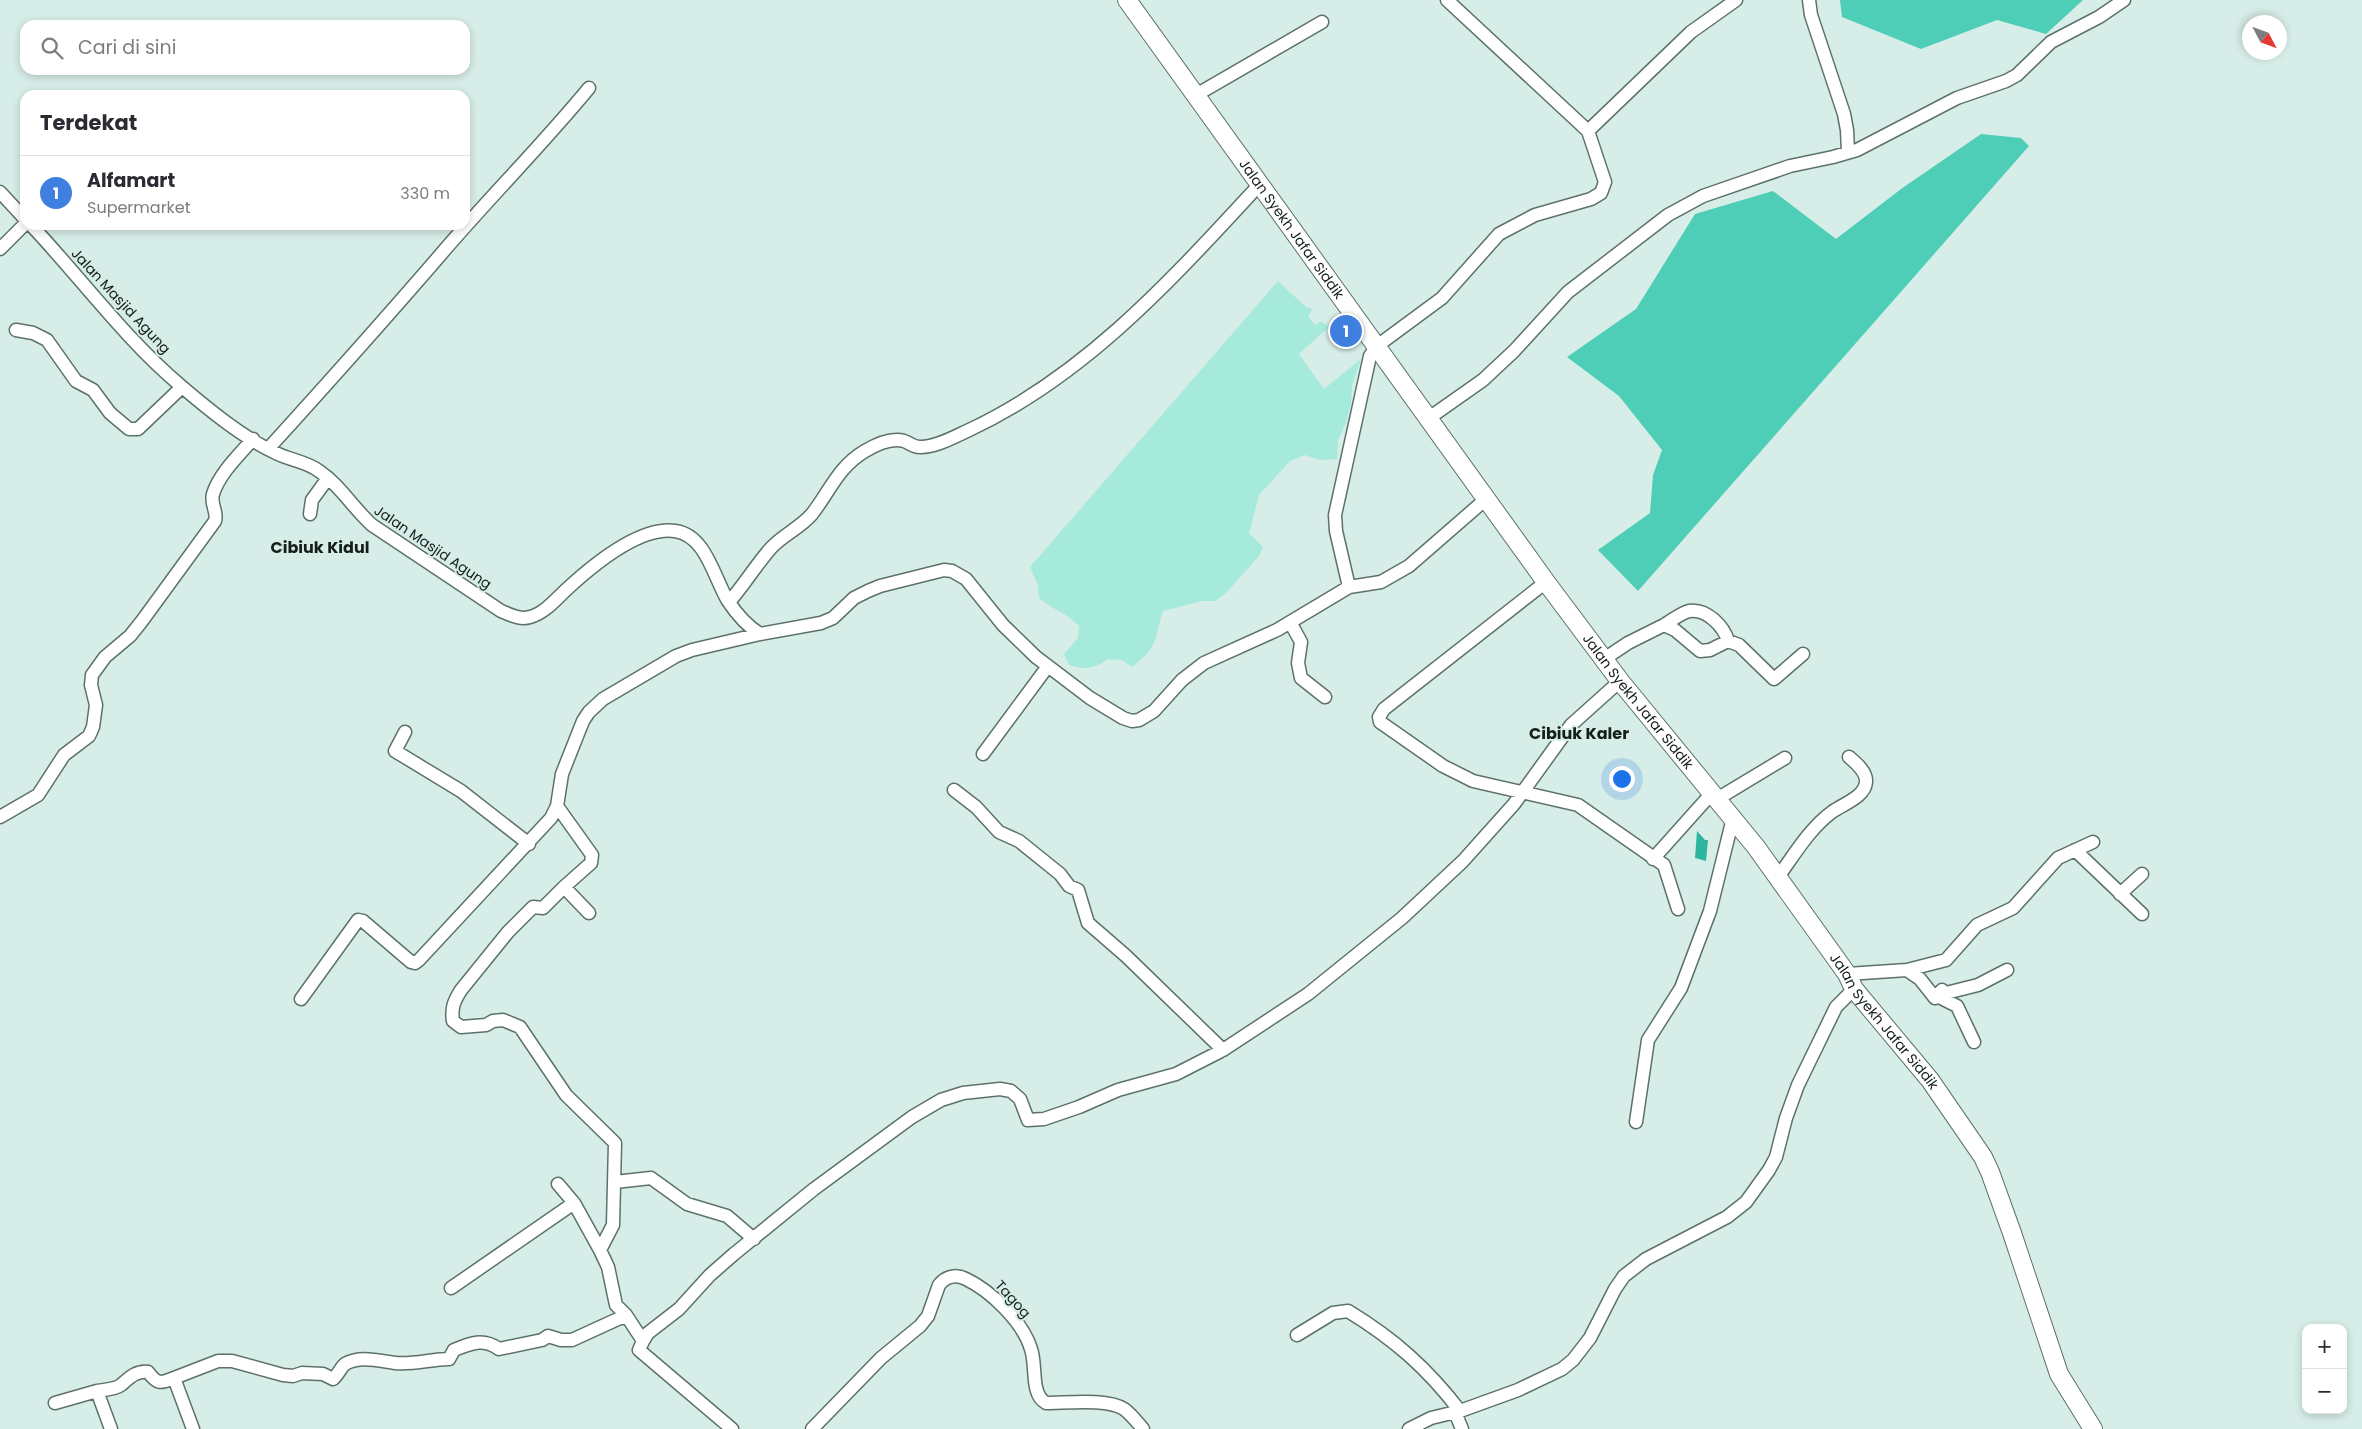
<!DOCTYPE html>
<html lang="id">
<head>
<meta charset="utf-8">
<style>
  :root { --surface:#fff; --page:#f2f2f3; --text:#2b2b33; --muted:#7c7c81; --line:#e1e1e2; --accent:#2563eb }
  body { margin:0; font-family:Poppins,sans-serif; background:var(--page); color:var(--text) }
  .controls { position:absolute; right:15px; bottom:15px; display:grid; overflow:hidden; border-radius:10px; box-shadow:0 2px 8px #0003 }
  .controls button { width:45px; height:45px; display:grid; place-items:center; padding:0; border:0; border-bottom:1px solid var(--line); background:var(--surface); color:var(--text); font:25px sans-serif }
  .compass { position:absolute; left:2242px; top:15px; width:45px; height:45px; border-radius:50%; background:var(--surface); box-shadow:0 2px 8px #0003; rotate:131deg }
  .you { position:absolute; left:1621px; top:778px; width:18px; height:18px; margin:-12px; border:4px solid #fff; border-radius:50%; background:#1a73e8; box-shadow:0 0 0 8px #1a73e833 }
  .badge { display:grid; place-items:center; width:32px; height:32px; border-radius:50%; background:var(--accent); color:#fff; font-size:16px; font-weight:700 }
  .pin { position:absolute; translate:-50% -50%; border:2px solid #fff; box-shadow:0 1px 5px #0006 }
  .list { margin:0; padding:0; list-style:none }
  h2 { display:flex; justify-content:space-between; align-items:center; height:65px; margin:0; padding:0 20px; font-size:21px }
  h2 small { font-size:16px; font-weight:400; color:var(--muted) }
  .list li { display:grid; grid-template-columns:32px 1fr auto; gap:15px; align-items:center; box-sizing:border-box; height:75px; padding:0 20px; border-top:1px solid var(--line) }
  .list b { display:block; font-size:19px; white-space:nowrap }
  .list p { margin:0; font-size:16px; white-space:nowrap; color:var(--muted) }
  .list em { font-size:16px; font-style:normal; color:var(--muted) }
  .icon { flex:none; width:28px; height:28px; fill:none; stroke:currentColor; stroke-width:2; stroke-linecap:round; stroke-linejoin:round }
  .map { position:relative; flex:none; width:2362px; height:1429px; overflow:hidden }
  .search { position:absolute; background:var(--surface); box-shadow:0 2px 8px #0003; left:20px; top:20px; width:450px; height:55px; display:flex; align-items:center; gap:12px; box-sizing:border-box; padding:0 18px; border-radius:15px; color:var(--muted); font-size:19px }
  .panel { position:absolute; background:var(--surface); box-shadow:0 2px 8px #0003; left:20px; top:90px; width:450px; height:140px; border-radius:15px }
  .map>svg:first-child { display:block }
  .green { fill:#a5eada }
  .forest { fill:#4eceb7 }
  .water { fill:#2eb59f }
  .lines { fill:none; stroke-linecap:round; stroke-linejoin:round }
  .street-casing { stroke:#5d716c; stroke-width:15 }
  .secondary-casing { stroke:#5d716c; stroke-width:20 }
  .street { stroke:#fff; stroke-width:12 }
  .secondary { stroke:#fff; stroke-width:18 }
  .labels { text-anchor:middle; dominant-baseline:central; stroke-width:4; stroke-linejoin:round; paint-order:stroke }
  .street-label { font-size:14px; fill:#161e1c; stroke:#d7ede8 }
  .quarter-label { font-size:16px; font-weight:bold; fill:#161e1c; stroke:#d7ede8 }
</style>
</head>
<body>
<div class="map">
<svg width="2362" height="1429" viewBox="0 0 2362 1429">
  <rect width="100%" height="100%" fill="#d7ede8"/>
  <path class="green" d="M1278,281L1306,307L1312,309L1308,317L1315,325L1321,321L1329,327L1299,354L1324,389L1361,359L1352,386L1351,403L1346,423L1338,440L1337,459L1320,460L1305,455L1290,461L1259,495L1249,533L1263,547L1259,556L1227,592L1216,601H1202L1163,611C1153,642 1160,645 1132,667L1122,660L1108,659C1094,669 1085,670 1069,665L1064,654L1078,638L1079,626C1067,613 1053,610 1039,598L1038,585L1030,567Z"/>
  <path class="forest" d="M1840,0H2083L2046,34L1997,20L1921,49L1842,17Z
    M1981,134L2021,138L2029,146L1638,591L1598,550L1650,513L1653,475L1662,450L1619,396L1567,357L1636,309L1695,214L1773,191L1836,239L1901,189Z"/>
  <path class="water" d="M1697,831L1705,840H1708L1706,861L1695,858Z"/>
  <g class="lines">
    <g class="street-casing">
      <path id="street" d="M1447,0L1588,131
        M1809,0L1811,15L1844,114L1847,130L1848,152
        M1196,95L1322,22
        M0,192L25,219
        M31,225C81,278 125,339 181,386C208,409 242,437 274,452C288,460 306,461 319,471C340,485 353,508 372,525L501,611C511,615 520,620 530,617C545,613 556,599 567,589C592,566 639,526 675,531C706,535 714,578 728,601C736,613 747,626 760,634
        M0,249L25,224
        M16,330L33,333L47,340L76,381L93,390L110,413L129,429H138L182,387
        M1429,418L1483,380L1514,351L1568,292L1668,215L1703,196L1790,166L1833,157L1857,150L1957,98L2006,81L2017,75L2051,42L2099,17L2124,0
        M268,449C327,384 385,319 442,253C490,197 542,145 589,88
        M310,514L312,500L328,478
        M1546,582L1384,709L1379,717L1380,722L1443,766L1473,781L1578,805L1664,865L1678,909
        M1349,587L1336,531L1335,515L1370,356L1377,346L1442,298L1499,234L1535,215L1591,199L1601,193L1605,182L1588,131L1691,32L1736,0
        M729,602C744,585 756,565 771,548C783,535 800,528 812,514C830,491 838,467 865,451C875,445 891,437 904,441C910,443 914,448 921,447C936,447 954,437 967,431C1086,376 1173,278 1260,184
        M1290,622L1301,642L1298,663L1301,678L1325,697
        M1664,625C1671,621 1681,613 1689,611C1707,608 1724,627 1728,641
        M1604,659L1628,643L1664,625L1675,630L1700,651L1710,650L1728,641L1739,645L1774,679L1803,654
        M405,732L395,751L461,791L529,844
        M983,754L1048,666
        M954,790L976,807L999,832L1019,841L1060,874L1069,886L1078,890L1088,923L1126,956L1223,1050
        M1717,799L1785,758
        M557,806L592,855L591,863L564,887L589,913
        M0,817L38,795L64,755L89,736L93,727L96,705L91,685L92,675L105,657L130,636L142,621L215,521C218,512 210,504 213,494C219,474 239,455 253,439
        M2075,850L2142,914
        M1653,859L1712,793
        M1778,877C1794,855 1810,828 1832,812C1843,804 1865,797 1866,782C1867,772 1856,763 1849,757
        M564,887L543,908L533,907L508,932L461,990C454,1001 451,1008 453,1021L461,1027L486,1025L493,1021L503,1020L520,1027L566,1095L615,1143L613,1225L600,1250
        M2120,894L2142,874
        M1907,970L1946,960L1977,925L2013,908L2058,858L2093,842
        M1847,974L1907,970L1920,979L1935,998L1942,990L1943,999L1957,1006L1974,1042
        M1942,994L1978,985L2007,970
        M301,999L358,920L363,921L411,962L415,963L419,960L551,818L557,806L562,774L583,721L589,712L603,699L676,656L692,650L760,634L821,623L833,618L854,598L868,591L880,586L944,570L952,571L966,579L1003,625L1036,657L1090,698L1123,718L1132,721L1139,720L1154,711L1182,680L1204,663L1277,630L1349,587L1381,582L1409,566L1486,499
        M1636,1122L1648,1040L1681,988L1710,911L1733,818
        M615,1182L651,1178L687,1204L727,1216L754,1239
        M558,1184L574,1203L600,1250L608,1267L616,1305L626,1315L643,1341L639,1350L732,1429
        M451,1288L574,1203
        M1297,1335L1333,1313L1348,1311C1394,1339 1427,1368 1460,1411
        M643,1341L648,1333L679,1309L710,1275L734,1254L814,1189L912,1117L941,1100L963,1093L1000,1089L1011,1091L1020,1099L1028,1120L1044,1119L1079,1107L1118,1090L1176,1074L1223,1050L1308,994L1402,918L1463,861L1514,804L1571,725L1620,681
        M97,1391C104,1390 116,1389 121,1385C128,1379 136,1370 148,1372C157,1384 160,1384 174,1378
        M55,1403L97,1391L111,1429
        M1455,1412L1462,1429
        M193,1429L174,1378L218,1361H232L283,1375L293,1376L302,1373L323,1374L333,1379C338,1375 341,1367 345,1364C360,1355 380,1361 395,1363C413,1365 432,1359 449,1359L454,1350C471,1343 483,1338 499,1349L542,1340L548,1336L561,1340H572L620,1318H627
        M812,1429L881,1358L920,1326L928,1316L939,1285C946,1276 956,1274 966,1279C991,1291 1023,1322 1031,1349C1037,1366 1030,1394 1046,1403C1066,1403 1108,1398 1124,1409C1131,1414 1137,1422 1143,1429
        M1409,1429L1431,1418L1460,1411L1518,1390L1562,1369L1573,1360L1590,1338L1615,1289L1624,1276L1646,1259L1727,1217L1746,1202L1769,1170L1776,1157L1786,1118L1798,1085L1836,1007L1854,989"/>
    </g>
    <g class="secondary-casing">
      <g id="secondary">
        <path id="s1" d="M1127,0L1546,582L1620,681L1756,847L1847,974L1854,989L1930,1080L1983,1157L1990,1172L2012,1233L2059,1374L2093,1429"/>
      </g>
    </g>
    <use href="#street" class="street"/>
    <use href="#secondary" class="secondary"/>
  </g>
  <g class="labels">
    <g class="street-label">
      <text stroke="none"><textPath href="#s1" startOffset="282">Jalan Syekh Jafar Siddik</textPath></text>
      <text transform="translate(121 301) rotate(47)">Jalan Masjid Agung</text>
      <text transform="translate(433 547) rotate(34)">Jalan Masjid Agung</text>
      <text stroke="none"><textPath href="#s1" startOffset="868">Jalan Syekh Jafar Siddik</textPath></text>
      <text stroke="none"><textPath href="#s1" startOffset="1272">Jalan Syekh Jafar Siddik</textPath></text>
      <text transform="translate(1013 1299) rotate(48)">Tagog</text>
    </g>
    <g class="quarter-label">
      <text x="320" y="547">Cibiuk Kidul</text>
      <text x="1579" y="733">Cibiuk Kaler</text>
    </g>
  </g>
</svg>
<div class="controls">
<button>+</button>
<button>−</button>
</div>
<svg class="compass" viewBox="-18 -18 36 36"><path d="M0-13l5 13h-10z" fill="#e53935"/><path d="M0 13l5-13h-10z" fill="#7c7c81"/></svg>
<div class="you"></div>
<div class="pin badge" style="left:1346px;top:331px;background:#3f7fe0">1</div>
<div class="search"><svg class="icon" aria-label="search" viewBox="0 0 24 24"><circle cx="10" cy="10" r="6"/><path d="M15 15l6 6"/></svg>Cari di sini</div>
<section class="panel">
<h2>Terdekat<small></small></h2>
<ul class="list">
<li><span class="badge" style="background:#3f7fe0">1</span><div><b>Alfamart</b><p>Supermarket</p></div><em>330 m</em></li>
</ul>
</section>
</div>
</body>
</html>
